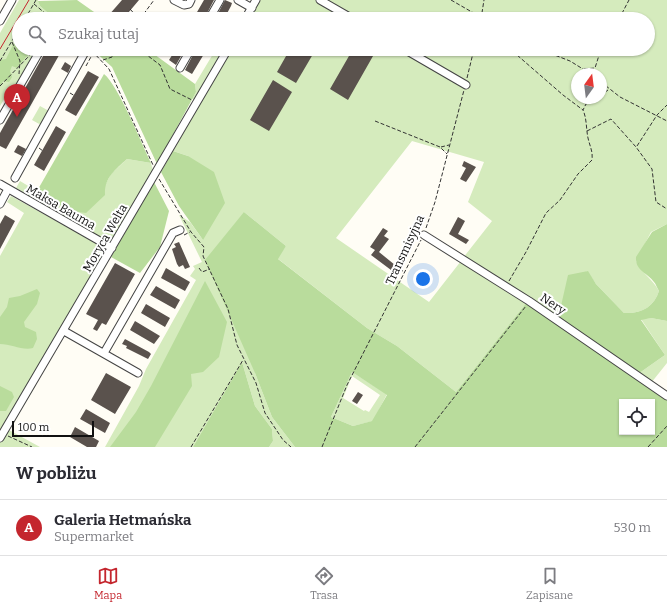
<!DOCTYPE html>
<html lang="pl">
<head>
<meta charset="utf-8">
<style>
  :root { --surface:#fff; --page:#f2f2f3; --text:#2b2b33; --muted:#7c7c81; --line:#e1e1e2; --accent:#c4262e }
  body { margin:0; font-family:Bitter,serif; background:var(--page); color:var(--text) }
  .controls { position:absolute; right:12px; bottom:12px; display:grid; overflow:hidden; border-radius:0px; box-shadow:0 1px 3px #0004 }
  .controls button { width:36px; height:36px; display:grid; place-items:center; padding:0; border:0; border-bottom:1px solid var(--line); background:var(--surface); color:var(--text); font:20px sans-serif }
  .compass { position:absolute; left:571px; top:68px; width:36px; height:36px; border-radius:50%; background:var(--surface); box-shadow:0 1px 3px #0004; rotate:14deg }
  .scale { position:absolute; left:12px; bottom:10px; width:82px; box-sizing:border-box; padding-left:4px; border:2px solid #111; border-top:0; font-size:11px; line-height:14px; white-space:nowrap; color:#111; -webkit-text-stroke:3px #fff; paint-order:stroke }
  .you { position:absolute; left:423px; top:279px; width:14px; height:14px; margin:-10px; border:3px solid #fff; border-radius:50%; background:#1a73e8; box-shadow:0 0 0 6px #1a73e833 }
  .badge { display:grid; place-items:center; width:26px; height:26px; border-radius:50%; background:var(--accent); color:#fff; font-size:13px; font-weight:700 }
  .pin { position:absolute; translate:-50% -33px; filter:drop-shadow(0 1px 2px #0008) }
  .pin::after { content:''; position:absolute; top:21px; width:14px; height:12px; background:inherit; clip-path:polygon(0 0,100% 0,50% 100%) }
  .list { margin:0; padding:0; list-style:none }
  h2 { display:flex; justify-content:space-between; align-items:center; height:52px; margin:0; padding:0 16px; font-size:17px }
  h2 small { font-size:13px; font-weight:400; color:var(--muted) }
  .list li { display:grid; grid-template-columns:26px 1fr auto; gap:12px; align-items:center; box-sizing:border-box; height:56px; padding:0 16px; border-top:1px solid var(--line) }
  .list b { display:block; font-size:15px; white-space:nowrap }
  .list p { margin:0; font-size:13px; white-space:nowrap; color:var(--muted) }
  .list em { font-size:13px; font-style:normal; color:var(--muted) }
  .icon { flex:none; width:22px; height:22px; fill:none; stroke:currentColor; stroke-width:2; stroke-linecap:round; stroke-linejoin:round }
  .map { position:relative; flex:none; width:667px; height:447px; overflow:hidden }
  .search { position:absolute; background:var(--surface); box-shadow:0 1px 3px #0004; left:12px; right:12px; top:12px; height:44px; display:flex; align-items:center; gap:10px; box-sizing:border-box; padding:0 14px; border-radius:22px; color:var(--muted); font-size:15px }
  .sheet { height:108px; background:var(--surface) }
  nav { display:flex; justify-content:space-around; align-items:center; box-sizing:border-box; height:56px; border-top:1px solid var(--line); background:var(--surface); font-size:11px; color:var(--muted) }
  nav a { display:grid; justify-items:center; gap:2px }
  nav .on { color:var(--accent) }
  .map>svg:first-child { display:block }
  .green { fill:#d5ebbd; fill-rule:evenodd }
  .forest { fill:#b9dc9c; fill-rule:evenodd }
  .building { fill:#5a524d }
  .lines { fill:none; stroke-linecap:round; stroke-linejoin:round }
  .minor-casing { stroke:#444; stroke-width:9 }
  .path { stroke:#333; stroke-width:1; stroke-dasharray:4 2; stroke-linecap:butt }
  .minor { stroke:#fff; stroke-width:7 }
  .tram { stroke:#c4262e; stroke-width:1 }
  .labels { text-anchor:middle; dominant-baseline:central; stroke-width:4; stroke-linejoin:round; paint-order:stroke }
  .street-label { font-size:12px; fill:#111; stroke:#fff }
</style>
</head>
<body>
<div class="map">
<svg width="667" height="447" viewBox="0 0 667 447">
  <rect width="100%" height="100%" fill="#fffdf5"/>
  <path class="green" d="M19,0H38L40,6L55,19H19V49H38L15,90L11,88L0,106V33Z
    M259,0H667V224L651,232L636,261C642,274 652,278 659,291C654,307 641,314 624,313L596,284L587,271L558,319L463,258L492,221L468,202L484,162L412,141L336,238L429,302L461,261L527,302L456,392L397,346L367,328L277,258L286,246L244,212L255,373L272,417L295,447H269L273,441L272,429L255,406L242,362L193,447H105L139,386L146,369L196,280L190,276L195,269L193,266L202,262L179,215L190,222L203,240L188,156L173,151L231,49H648V19H248ZM577,74H601V98H577Z
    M216,49H224L195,100L192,99L196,92L195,84Z
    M40,106L49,111L41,125L32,120Z
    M127,159L151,163L153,171L114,239L108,242L16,188L20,181L50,199L105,185L111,174Z
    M11,196L101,246L105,252L31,382L36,385L9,430L40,447H0V256L24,213L7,202Z
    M651,318L667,321V363L651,383L638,374L665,355L641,319Z
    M352,372L387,394L373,421L353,426L331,417ZM352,376L380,395L369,412L365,410L364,411L343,398Z"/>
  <path class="forest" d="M77,0L104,19H55L40,6L38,1Z
    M19,33V49H33L17,68L12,66L10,71L12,77L9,82L3,81L0,87V60L6,59Z
    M92,49H147L195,84L196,92L157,164L112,67Z
    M104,74C118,85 142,144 151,163L127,159C115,170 104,178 105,195L86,213L70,211L37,191Z
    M173,151L188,156L214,172L225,203L203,240L179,206L161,172Z
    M154,182L169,211L160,247L140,273L111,257Z
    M244,212L286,246L278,259L367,328L397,346L456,392L527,302L667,398V447H295L272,417L255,373L205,260ZM352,372L387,395L372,421L353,426L331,417ZM622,402H652V432H622Z
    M667,224V321L651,318L641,320L665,355L638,374L558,319L568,275L588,271L596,284L624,313C641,314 654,307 659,291C657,288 656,284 654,282C648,273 635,271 636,257L652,232Z
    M205,281L227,322L219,357L203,372L191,374L192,386L155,447H110L136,412L151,386Z
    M37,289L40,293L37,304L24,322L25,327L36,332L37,339L33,348C23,351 11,344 0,344V317L7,307L9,298L20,296Z
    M242,362L255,406L272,429L273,441L269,447H193Z
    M0,386L12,392L14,397L6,411H0Z"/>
  <path class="building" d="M122,0H139L123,19H112L108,16Z
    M204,0H214L204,19H193Z
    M225,0L232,3L231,6L224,19H215Z
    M311,12L324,19H307Z
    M161,13L165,14L174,19H158Z
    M47,49L62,50L6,149L0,146V133Z
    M176,49H185L176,65L169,60Z
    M196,49H207L192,74L185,70Z
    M290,49H316L296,83L277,72Z
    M353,49H377L348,100L330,89Z
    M65,62L71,66L68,73L61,69Z
    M88,71L99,77L76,116L65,110Z
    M273,80L292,92L269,131L250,120Z
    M56,126L66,132L44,171L34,165Z
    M18,145L26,149L22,156L14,152Z
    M464,161L476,167L466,182L460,179L466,168L462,166Z
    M5,215L15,221L0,249V224Z
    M458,217L465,221L458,234L469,240L466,244L449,234Z
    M383,228L388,231L384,236L389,239L379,252L395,265L391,270L371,255L375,250L370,247Z
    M179,242L190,267L185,269L183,265L179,267L177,264L172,249L176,247L174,244Z
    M115,263L135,274L106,325L102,323L97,331L93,329L98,320L86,314Z
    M166,268L190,282L185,291L161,278Z
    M156,286L180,300L175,309L150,295Z
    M146,304L170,318L165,327L141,313Z
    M135,321L160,336L154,344L130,330Z
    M125,339L149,352L151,354L148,359L126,348L127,346L122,344Z
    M106,373L131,387L115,414L91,400Z
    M358,392L363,395L357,404L352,401Z
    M86,409L110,423L105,433L80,419Z
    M75,427L99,441L96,447H87L70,437Z"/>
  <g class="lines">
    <g class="minor-casing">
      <path id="minor" d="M174,0L184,5L189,4L191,0
        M238,0L252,8
        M320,0L353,19
        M209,19L220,0
        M245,19L256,0
        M0,21L12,0
        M404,49L466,85
        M180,68L191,49
        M0,120L41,49
        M15,178L85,52
        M0,184L112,248
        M0,204L8,189
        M424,235L529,301L667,396
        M64,331L138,373
        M104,353L173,233L180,230
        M0,438L228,49"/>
    </g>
    <path class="path" d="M451,0L484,19
      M34,4L52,19
      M130,9L139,19
      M25,19L36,0
      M140,19L154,0
      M481,19L484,0
      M619,19L629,0
      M12,42L20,61L19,74
      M139,49L160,65L170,89L192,100
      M507,49L517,55L563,95L583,110L586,104L596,98
      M539,49L570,61L591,74
      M92,51L109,69L153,165
      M103,60L112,57L117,49
      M0,61L19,29
      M86,66L92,55
      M584,69L595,68L601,49
      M467,78L474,49
      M601,82L620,97L667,121
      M0,86L30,55
      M70,93L75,96
      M601,95L608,90
      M375,121L440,147L447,154
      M587,131L611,119L636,147L652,169L656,202L667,209
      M637,146L657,115L667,105
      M441,147L449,145
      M39,148L43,151
      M159,179L191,232L204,247L203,256L228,309L237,345L256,383L265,413L283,440L291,447
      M426,228L435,202L464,90
      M184,235L190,232
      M395,265L404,272
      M199,268L202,272L210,269
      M509,281L526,252L546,213L560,200L578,174L592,160C593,151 590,147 588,138C586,129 587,119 583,110
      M8,436L32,447
      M191,447L243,360
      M322,447L347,385L421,240
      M415,447L526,306
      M648,447L667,426"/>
    <use href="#minor" class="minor"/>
    <path class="tram" d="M0,49L29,0"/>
  </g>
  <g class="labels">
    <g class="street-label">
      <text transform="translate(61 207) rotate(30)">Maksa Bauma</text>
      <text transform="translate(105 238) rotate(-60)">Moryca Welta</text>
      <text transform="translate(405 250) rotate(-65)">Transmisyjna</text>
      <text transform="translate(553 304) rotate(34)">Nery</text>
    </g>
  </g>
</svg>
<div class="controls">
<button><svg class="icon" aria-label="locate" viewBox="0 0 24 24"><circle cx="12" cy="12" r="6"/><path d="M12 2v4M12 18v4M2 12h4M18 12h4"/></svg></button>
</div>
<svg class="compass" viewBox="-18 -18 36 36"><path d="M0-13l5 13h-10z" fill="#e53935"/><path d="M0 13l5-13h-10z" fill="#7c7c81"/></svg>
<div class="scale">100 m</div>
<div class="you"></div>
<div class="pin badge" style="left:17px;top:117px">A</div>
<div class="search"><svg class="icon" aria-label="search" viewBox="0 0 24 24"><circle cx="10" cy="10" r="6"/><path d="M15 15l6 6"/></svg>Szukaj tutaj</div>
</div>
<section class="sheet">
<h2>W pobliżu<small></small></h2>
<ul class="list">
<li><span class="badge">A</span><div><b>Galeria Hetmańska</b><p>Supermarket</p></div><em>530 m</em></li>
</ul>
</section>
<nav>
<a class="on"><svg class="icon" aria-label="map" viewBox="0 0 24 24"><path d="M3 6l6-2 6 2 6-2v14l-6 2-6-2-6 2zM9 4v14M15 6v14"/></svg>Mapa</a>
<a><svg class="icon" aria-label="directions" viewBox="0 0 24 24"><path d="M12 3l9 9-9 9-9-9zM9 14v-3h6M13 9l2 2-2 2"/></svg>Trasa</a>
<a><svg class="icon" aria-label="saved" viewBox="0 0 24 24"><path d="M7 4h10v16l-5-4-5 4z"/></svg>Zapisane</a>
</nav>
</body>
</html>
